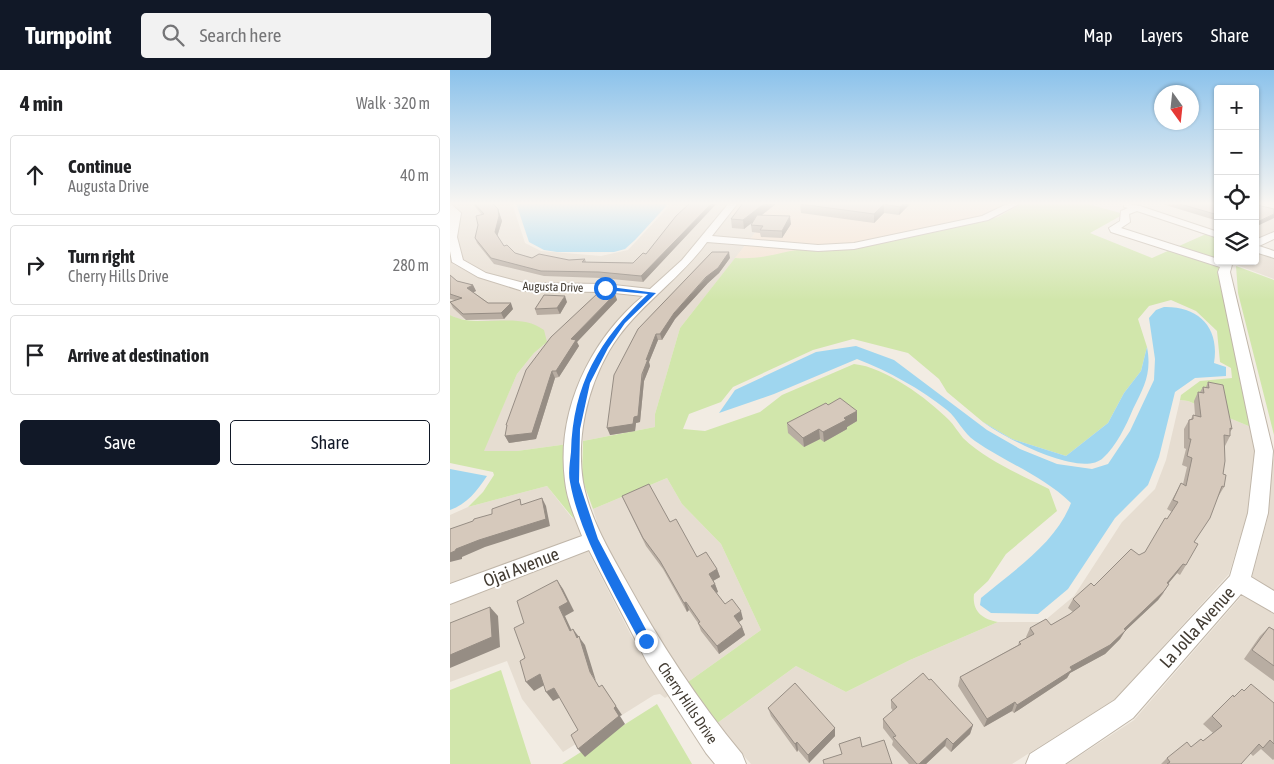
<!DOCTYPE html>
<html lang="en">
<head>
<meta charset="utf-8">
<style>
  :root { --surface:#fff; --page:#f2f2f2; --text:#202124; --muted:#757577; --line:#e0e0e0; --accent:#111827 }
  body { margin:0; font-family:"Asap Condensed",sans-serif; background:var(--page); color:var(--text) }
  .controls { position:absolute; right:15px; top:15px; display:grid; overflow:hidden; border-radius:5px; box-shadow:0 1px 4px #0004 }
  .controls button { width:45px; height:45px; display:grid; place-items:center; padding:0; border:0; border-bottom:1px solid var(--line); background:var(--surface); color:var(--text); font:25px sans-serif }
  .compass { position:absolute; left:704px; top:15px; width:45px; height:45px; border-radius:50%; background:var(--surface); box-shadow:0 1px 4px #0004; rotate:165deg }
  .stop { position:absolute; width:15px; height:15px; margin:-11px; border:4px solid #1a73e8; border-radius:50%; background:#fff }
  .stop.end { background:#1a73e8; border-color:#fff; box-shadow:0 1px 5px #0008 }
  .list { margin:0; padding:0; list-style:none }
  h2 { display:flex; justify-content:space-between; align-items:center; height:65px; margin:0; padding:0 20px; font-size:21px }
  h2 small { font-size:16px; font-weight:400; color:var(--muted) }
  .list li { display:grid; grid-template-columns:32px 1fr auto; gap:15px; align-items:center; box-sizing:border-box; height:80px; margin:0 10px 10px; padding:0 10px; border:1px solid var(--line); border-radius:5px }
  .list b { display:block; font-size:19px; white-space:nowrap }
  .list p { margin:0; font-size:16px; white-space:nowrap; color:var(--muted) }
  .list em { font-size:16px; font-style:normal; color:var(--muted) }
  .actions { display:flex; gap:10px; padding:15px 20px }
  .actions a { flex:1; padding:11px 0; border:1px solid var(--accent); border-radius:5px; text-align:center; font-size:18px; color:var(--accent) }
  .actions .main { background:var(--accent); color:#fff }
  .icon { flex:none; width:28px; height:28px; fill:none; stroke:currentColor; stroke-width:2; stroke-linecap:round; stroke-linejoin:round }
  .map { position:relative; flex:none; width:824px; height:694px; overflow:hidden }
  header { display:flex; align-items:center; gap:30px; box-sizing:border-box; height:70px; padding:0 25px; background:var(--accent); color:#fff }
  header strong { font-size:24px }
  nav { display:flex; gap:28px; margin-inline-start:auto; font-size:18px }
  .search { width:350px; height:45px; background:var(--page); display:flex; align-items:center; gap:12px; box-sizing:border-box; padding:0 18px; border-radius:5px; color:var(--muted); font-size:19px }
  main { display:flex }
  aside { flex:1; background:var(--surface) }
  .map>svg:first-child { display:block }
  .residential { fill:#e6ddd1 }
  .commercial { fill:#f4e0ce }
  .green { fill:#d1e6ab }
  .water { fill:#9fd6ef }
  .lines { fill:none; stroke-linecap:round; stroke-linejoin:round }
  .minor-casing { stroke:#c0b6a9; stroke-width:2 }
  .minor { fill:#fff; fill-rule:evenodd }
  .wall { fill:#b8ada2 }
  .shaded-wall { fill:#968d84 }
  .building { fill:#d6c9bc; stroke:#968d84 }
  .route { fill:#1a73e8 }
  .labels { text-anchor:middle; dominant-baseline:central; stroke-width:4; stroke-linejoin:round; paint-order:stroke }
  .far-street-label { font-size:12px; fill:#433c33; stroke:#fff }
  .street-label { font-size:15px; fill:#433c33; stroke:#fff }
  .near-street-label { font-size:18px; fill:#433c33; stroke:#fff }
</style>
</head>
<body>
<header>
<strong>Turnpoint</strong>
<div class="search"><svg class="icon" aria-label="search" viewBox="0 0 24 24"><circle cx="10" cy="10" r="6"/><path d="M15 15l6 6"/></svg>Search here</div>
<nav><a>Map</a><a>Layers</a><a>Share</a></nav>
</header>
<main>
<aside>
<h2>4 min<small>Walk · 320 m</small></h2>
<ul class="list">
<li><svg class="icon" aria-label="ahead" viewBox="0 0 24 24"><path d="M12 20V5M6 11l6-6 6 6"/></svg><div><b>Continue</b><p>Augusta Drive</p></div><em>40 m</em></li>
<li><svg class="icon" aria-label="right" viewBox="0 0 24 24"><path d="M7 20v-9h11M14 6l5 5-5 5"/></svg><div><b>Turn right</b><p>Cherry Hills Drive</p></div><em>280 m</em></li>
<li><svg class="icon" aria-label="arrive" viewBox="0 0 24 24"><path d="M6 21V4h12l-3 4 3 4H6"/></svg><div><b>Arrive at destination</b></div></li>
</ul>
<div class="actions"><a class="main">Save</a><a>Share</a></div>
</aside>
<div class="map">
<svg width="824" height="694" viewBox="0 0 824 694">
  <rect width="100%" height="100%" fill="#f2ece3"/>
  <path class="residential" d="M3,133H62L75,173L91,181L151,186L178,180L222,133H280L264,149L242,180L225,199L201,220L76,215L36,203L13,190L7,166L10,142Z
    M805,136L824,142V161L809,168L805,167Z
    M277,144L321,148L309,158L230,258L205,344V357L133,371V358L142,313L160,278L178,252L233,200Z
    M0,181L3,194L28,207L69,220H153L195,225L168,251L149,278L118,374L67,381H33L67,304L84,283L97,272L40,251L8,249L0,245Z
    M807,183L824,189V209L784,194L790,191H805V184Z
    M730,330L738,331L801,357L805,378L799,438L779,504L665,629L562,694H301L266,654L346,596L396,622L460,590L548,552H593L624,526L672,452L705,419L716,390Z
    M822,385L824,390V526L801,511L818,447Z
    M217,408L232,434L271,474L311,560L238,612L205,564L151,465L143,439Z
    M97,416L122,448L126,446L132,466L0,516V445L18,437Z
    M137,479L187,577L218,626L215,628L210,624L204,625L113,682L72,629L57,591L0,612V532Z
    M795,522L824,542V694H617L684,650Z"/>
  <path class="commercial" d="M288,133H573L548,147L427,174L407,178L354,179L307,189L285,188L309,158L320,149L277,144Z"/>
  <path class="green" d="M573,133H634L674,144L640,163L702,188L756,164L768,168V191H772L768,201L801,357L738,331L730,330L731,325L750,311L782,308L781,298L770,292L767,261L746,241L721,230L699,236L688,249L697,277L691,301L674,323L658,353L616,386L562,369L533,352L497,322L489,309L458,283L403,269L363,280L283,317L271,332L239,344L233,359L255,361L310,342L332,325L404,294C435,297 477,328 499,350C504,355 508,362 513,368C537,391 570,404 599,419L607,441L556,484L538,511L524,524C522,541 532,549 548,552L460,590L396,622L346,596L266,654L238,612L311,560L271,474L232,434L217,408L143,439L132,409L133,371L205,357V344L230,258L285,188C314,190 328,182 354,179C379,176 403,179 427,174L548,147Z
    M786,196L824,210V365L788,223Z
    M0,245C29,260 67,240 94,260L97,272L84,283L67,304L34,381H67L118,374L126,446L123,448L97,416L18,437L33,422L44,405L43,402L0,393Z
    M51,600L81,694H0V620Z
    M207,634L242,694H112Z"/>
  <path class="water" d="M66,133H219L185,170L175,179L164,182H107L94,180L79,172Z
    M714,237C748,236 770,257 764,293L776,297V306L745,308L725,322L709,387L698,415L665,448L618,519L588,544L541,543L530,535L531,528C563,501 606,473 621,433C593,406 557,393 525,371C513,363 508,349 497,340C469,318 440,302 407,289L324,324L269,343L285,320L366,282L406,276L444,290L537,360L570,379L607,394L642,399L658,394L680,361L704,310L705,289L699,248L706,240Z
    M697,277C702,303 694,317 683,339C676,356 666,376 653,388C631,409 553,367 533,352L562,369L616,386L658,353L674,323L691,301Z
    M0,399L37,406C27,421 17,434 0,440Z"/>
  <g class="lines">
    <g class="minor-casing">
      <path id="minor" d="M0,133L11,143L7,167L13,190L36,203L74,213L155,214L200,219L232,190L279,133H288L262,166L368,175L404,173L532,146L559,133H571L538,150L404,179L368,181L257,172C228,212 184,238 159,281C137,319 126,368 133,412C139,446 158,479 175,509C209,571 247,630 292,684L296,694H265L256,683L197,592L139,480L0,534V514L132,466C125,448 117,430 115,411C106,341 140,270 193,226L155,222L73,221L28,207L2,192L0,181Z
        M674,133L690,136L768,162V168L687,141L679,144L680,152L671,158L768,189V191H783L780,202L823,381L818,443L801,507L824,521V543L791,524L683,648L615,694H576L580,684L665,630L780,506L798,443L805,381L768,202L770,197L661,162L659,158L670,151L671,141L678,138L674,137Z
        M824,162V169L809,176L824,181V188L805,182V170Z"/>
    </g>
    <use href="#minor" class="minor"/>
  </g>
  <path class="wall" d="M22,133H45L43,134L48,139L52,151L47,166L54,176L65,183L82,188L119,190L135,189L136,192L183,193L196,184L240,133H267L193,212L151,208L94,206L44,194L27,173L25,168L32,145Z
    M293,133H327L312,145L341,154L332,168L311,167L310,163L302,162L301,155L302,152L294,159L282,158L281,149Z
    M461,133L449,145L434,143L424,153L351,143L350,134Z
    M709,133H768V151Z
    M814,133H824V135Z
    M280,188L269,203L258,213L225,249L212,270H208L199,292L200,296L194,311L190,352L186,353L185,361L160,365L164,305Z
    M0,205L7,211L23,215L26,221L23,222L38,233L63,239L54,249L16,250L3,238L0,232L5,230L0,229Z
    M165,224L167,230L127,272L129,276L109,307L105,308L86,369L59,373L55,366L57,357Z
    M117,232L110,244L87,245L85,239Z
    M758,312L782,359L780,362V366L775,376L773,404L774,417L768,427L744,472L736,495L730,505L727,503L718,514L713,524L708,530L675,561L670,569L655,584L620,603L617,608L564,643L562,641L534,657L508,616L510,607L568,575L569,572L577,568L576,567L580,558L601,555L620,544L623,542L618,538L623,529L644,516L695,482L722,442L717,439L731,413L733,414L737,397L732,395L736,379L734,378V359L739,350L741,349L743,345H745L744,331L748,322H750L753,317H756Z
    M378,335L407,351L397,357V359L374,372L370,369L354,377L338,363L337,353Z
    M172,426L220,452L247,487L267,499L270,507L263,511L265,514L268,522L266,523L275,534L293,549L289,552L292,557L295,565L269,584L251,561L248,553L239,540L237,542L213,499L196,476Z
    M819,557L824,560V611L794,589L810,566Z
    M479,610L523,655L520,664L501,682L495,676L476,694H459L442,675L443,671L433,658V649L443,641L441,638V630Z
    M794,621L824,633V689L823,690L811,679L803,686L800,683L791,694H711L717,688L753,671L763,663L753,654L783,625L784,627Z
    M318,638L385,658V666L359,693L348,680L347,682L321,646Z"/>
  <path class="shaded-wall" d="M262,133H267L193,212L191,206Z
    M315,133H327L294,159L293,150Z
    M453,133H461L449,145L450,137Z
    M434,134V143L424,153V144Z
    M48,139L52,151L47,167L45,162Z
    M824,144V148L805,157V153Z
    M340,146L341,154L332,168V161Z
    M279,182L280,188L269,203L258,213L225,249L212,270L210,264L224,243Z
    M23,215L26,221L20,224L17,218Z
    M165,224L167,230L127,272L129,276L109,307L106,301L121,269Z
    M115,226L117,232L110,244L107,238Z
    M61,233L63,239L54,249L51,243Z
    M206,264L208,270L199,292L200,296L194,311L190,352L186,353L185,361L160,365L157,358L184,347L196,290Z
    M102,301L105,308L86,369L59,373L55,366Z
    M407,341V351L397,357V359L374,372L373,362L394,348Z
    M369,359L370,369L354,377L353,368Z
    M92,428L96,436L100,456L35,477L12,487V489L0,492V483L6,479Z
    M733,494L727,503L711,522L717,513Z
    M267,499L270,507L261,512L259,504Z
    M107,510L113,519L124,541L115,546L126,570L120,561L109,537Z
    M265,514L268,522L264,524L261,516Z
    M719,514L708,530L675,561L670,569L655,584L620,603L617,608L564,643L567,635L674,559Z
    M236,532L239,540L237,542L234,533Z
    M40,537L48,546L50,577L0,598V585Z
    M291,541L293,549L286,554L284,546Z
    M292,557L295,565L269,584L267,576Z
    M123,559L135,575L146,611L140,602Z
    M90,604L98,613L84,621L76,612Z
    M152,615L172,645L170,646L175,654L135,687L128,679L164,638Z
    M104,618L111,627L103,631L96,622Z
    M565,632L562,641L534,657L537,649Z
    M523,655L520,664L501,682L503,674Z
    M385,658V666L359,693L358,685Z
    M497,668L495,676L476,694H469Z
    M347,672L348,680L347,682L345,674Z"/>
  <path class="building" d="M24,133H42L48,139L49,146L45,162L54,176L57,175L65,183L82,188L89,184L119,190L135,189L132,192L183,193L193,183L196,184L226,146L240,133H262L191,206L149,202L91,201L41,188L25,168L28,155L26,146L34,144Z
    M293,133H315L293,150L281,149Z
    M351,133H453L450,137L434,134L424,144L350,134Z
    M727,133H768V145Z
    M805,133H806L807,135L824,139V144L805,153Z
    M307,145L340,146L332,161L310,160L313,156L301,155Z
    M262,182H279L268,198L256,207L224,243L210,264H206L196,290L198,289L192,304L188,346L184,347L183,354L157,358L164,305L188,259Z
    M0,205L7,211L23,215L17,218L38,233H61L51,243L13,244L0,232L12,228L0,224Z
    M148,223L165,224L121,269L126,270L106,301H102L82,363L55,366L57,355H56L76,300L101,267Z
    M94,225L115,226L107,238L85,239Z
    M758,312L773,315L782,359L780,358V366L774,365L775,391L773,404L776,405L774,417L772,416L760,448L744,472L748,474L736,495L733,494L717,513L719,514L714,521L674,559L676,560L660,575L620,597L622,600L567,635L565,632L537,649L510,607L571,574L569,572L584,564L580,558L596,549L601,555L620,544L630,536L623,529L641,513L644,516L681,479L689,485L695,482L715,448L717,449L728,432L723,430L731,413L736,416L742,388L737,386L741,369H739V350L743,349V345L751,347L748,322L754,323L753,317L759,318Z
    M390,328L407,341L394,348L396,350L373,362L369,359L353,368L337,353L376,333L378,335Z
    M199,414L220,452L226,449L247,487L256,482L267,499L259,504L265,514L261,516L275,534L282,529L291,541L284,546L292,557L267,576L248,553L250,552L236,532L234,533L210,491L193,468L172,426Z
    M92,428L96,449L29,470L6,479L5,481L0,483V459L23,451L24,449L42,444V439L70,429L71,435Z
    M107,510L118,532L109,537L120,561L123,559L127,568L129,566L140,602L149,617L152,615L166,636L164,638L169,646L128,679L121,665L128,660L104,618L96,622L90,604L76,612L70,591L75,588L64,558L74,553L67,531Z
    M40,537L42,567L0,585V553Z
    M819,557L824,560V596L802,580Z
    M473,603L479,610L481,609L523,655L503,674L497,668L469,694H467L443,667L446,666L433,649L447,637L441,630Z
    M345,613L385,658L358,685L347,672L345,674L318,638Z
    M801,614L824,633V674L820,670L813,678L809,674L791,694H717L720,692L717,688L737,672L741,677L751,669L753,671L772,656L762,646L783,625L784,627L792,619L794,621Z
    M410,667L412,677L434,670L442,694H374L373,690L392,684L389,674Z"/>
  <linearGradient id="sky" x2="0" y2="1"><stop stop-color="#8bc2eb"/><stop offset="0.58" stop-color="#f9f6f2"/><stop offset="1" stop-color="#f9f6f2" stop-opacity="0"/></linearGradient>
  <rect width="824" height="230" fill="url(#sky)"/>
  <path class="route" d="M153,216L206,223L175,253L158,278L140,313L130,359L129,412L148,469L202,571L196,577L192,575C166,526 130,467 120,412C118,403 120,392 121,382C123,314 149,270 198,224L155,220Z"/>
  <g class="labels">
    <g class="far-street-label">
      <text transform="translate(103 217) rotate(2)">Augusta Drive</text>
    </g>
    <g class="street-label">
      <text transform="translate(238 633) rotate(56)">Cherry Hills Drive</text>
    </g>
    <g class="near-street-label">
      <text transform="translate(71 497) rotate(-21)">Ojai Avenue</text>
      <text transform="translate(747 557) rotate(-48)">La Jolla Avenue</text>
    </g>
  </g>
</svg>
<div class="controls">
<button>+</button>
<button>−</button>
<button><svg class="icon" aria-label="locate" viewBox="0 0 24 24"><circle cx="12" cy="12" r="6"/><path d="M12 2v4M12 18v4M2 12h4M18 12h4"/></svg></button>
<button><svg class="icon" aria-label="layers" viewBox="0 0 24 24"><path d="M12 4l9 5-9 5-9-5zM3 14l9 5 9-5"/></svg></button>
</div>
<svg class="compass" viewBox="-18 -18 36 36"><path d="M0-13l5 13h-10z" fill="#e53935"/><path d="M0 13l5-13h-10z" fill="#757577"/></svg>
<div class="stop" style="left:155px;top:218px"></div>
<div class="stop end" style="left:196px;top:571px"></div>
</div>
</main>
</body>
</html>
